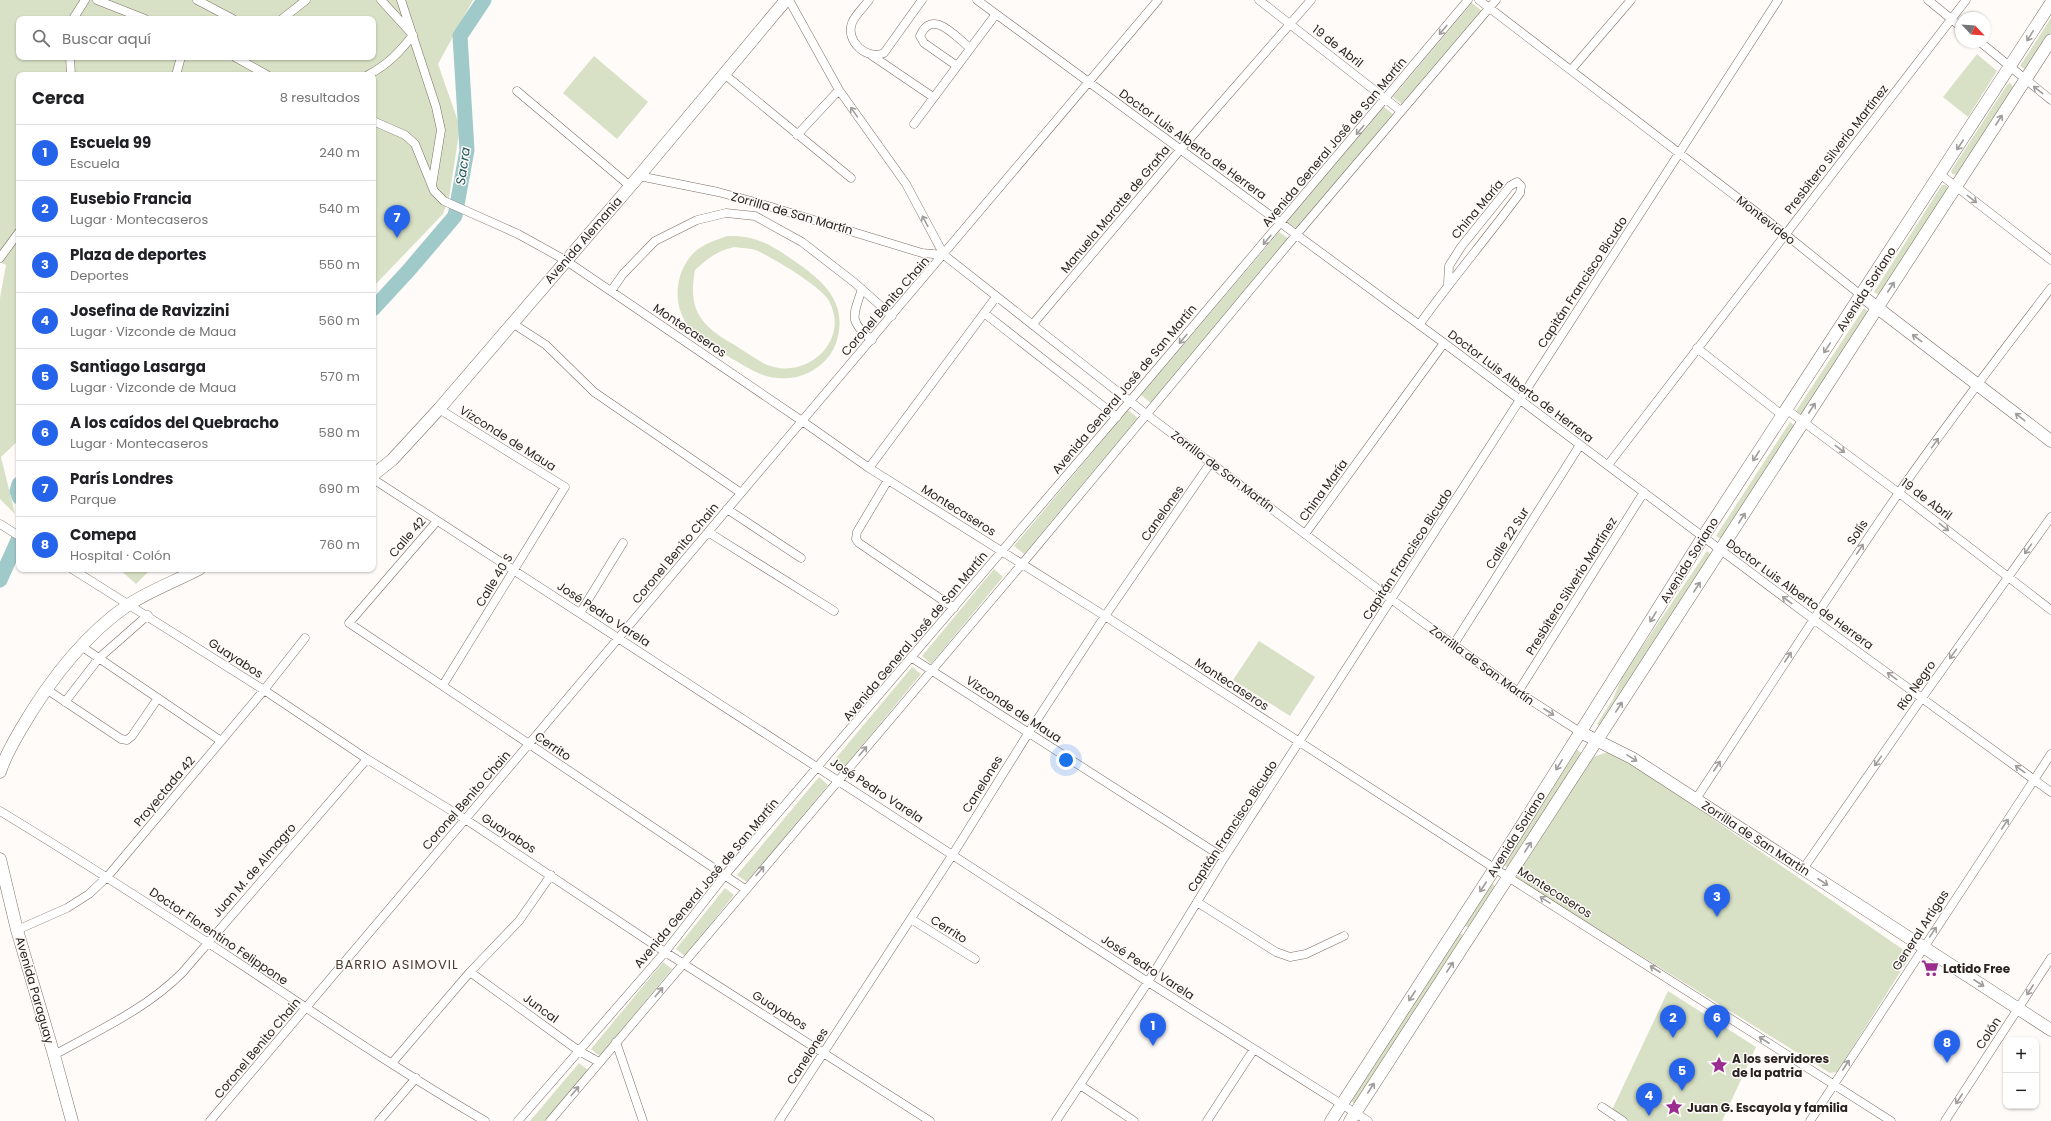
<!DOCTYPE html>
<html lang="es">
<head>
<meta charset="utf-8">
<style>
  :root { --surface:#fff; --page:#f2f2f2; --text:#202124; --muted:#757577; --line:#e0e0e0; --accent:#2563eb }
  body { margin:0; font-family:Poppins,sans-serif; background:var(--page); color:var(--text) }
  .controls { position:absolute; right:12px; bottom:12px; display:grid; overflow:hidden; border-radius:8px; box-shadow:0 1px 3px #0004 }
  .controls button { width:36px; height:36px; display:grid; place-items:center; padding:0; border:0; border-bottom:1px solid var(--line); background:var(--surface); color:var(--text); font:20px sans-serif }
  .compass { position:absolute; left:1955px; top:12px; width:36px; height:36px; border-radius:50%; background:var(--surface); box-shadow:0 1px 3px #0004; rotate:115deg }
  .you { position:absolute; left:1066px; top:760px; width:14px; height:14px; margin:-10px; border:3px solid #fff; border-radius:50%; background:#1a73e8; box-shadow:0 0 0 6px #1a73e833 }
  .badge { display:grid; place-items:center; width:26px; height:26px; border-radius:50%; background:var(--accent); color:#fff; font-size:13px; font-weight:700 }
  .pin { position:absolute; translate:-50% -33px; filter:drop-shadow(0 1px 2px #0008) }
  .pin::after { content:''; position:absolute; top:21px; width:14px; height:12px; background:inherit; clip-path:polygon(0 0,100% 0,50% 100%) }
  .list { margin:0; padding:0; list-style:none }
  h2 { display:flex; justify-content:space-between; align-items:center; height:52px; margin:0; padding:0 16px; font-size:17px }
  h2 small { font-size:13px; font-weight:400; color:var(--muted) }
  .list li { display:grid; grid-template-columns:26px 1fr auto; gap:12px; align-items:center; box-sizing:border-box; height:56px; padding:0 16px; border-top:1px solid var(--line) }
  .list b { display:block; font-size:15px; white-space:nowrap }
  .list p { margin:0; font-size:13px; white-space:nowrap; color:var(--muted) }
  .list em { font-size:13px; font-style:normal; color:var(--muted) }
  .icon { flex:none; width:22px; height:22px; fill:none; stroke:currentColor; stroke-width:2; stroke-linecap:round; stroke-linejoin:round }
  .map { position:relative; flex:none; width:2051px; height:1121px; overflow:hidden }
  .search { position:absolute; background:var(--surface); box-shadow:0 1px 3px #0004; left:16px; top:16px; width:360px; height:44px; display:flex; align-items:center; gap:10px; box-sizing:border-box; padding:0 14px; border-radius:8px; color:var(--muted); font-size:15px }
  .panel { position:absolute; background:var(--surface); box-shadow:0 1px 3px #0004; left:16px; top:72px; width:360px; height:500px; border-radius:8px }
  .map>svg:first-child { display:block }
  .green { fill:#d8e1c5; fill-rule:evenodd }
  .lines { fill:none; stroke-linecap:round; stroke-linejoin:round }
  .river { stroke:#a0c9c9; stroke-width:15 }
  .street-casing { stroke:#7d6d64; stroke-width:9 }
  .secondary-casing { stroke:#7d6d64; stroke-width:13 }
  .street { stroke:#fff; stroke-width:8 }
  .secondary { stroke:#fff; stroke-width:12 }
  .oneway { stroke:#9f9c9b }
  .labels { text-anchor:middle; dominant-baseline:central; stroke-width:3; stroke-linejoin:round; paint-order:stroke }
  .street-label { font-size:12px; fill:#2a2320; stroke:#fefbf9 }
  .poi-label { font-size:12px; font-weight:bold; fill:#2a2320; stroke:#fefbf9; text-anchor:start }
  .water-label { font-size:13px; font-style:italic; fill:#1a5455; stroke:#fefbf9 }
  .neighbourhood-label { font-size:13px; letter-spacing:1px; fill:#493b33; stroke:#fefbf9 }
</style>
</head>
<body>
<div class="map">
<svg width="2051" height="1121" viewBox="0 0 2051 1121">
  <rect width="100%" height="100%" fill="#fefbf9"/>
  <path class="green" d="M0,0H473L438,64L460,127L449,198L443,214L373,287V75H19V440L1,457L15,514L0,499V298L6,265L0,262ZM19,19H373V57H19Z
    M1472,3L1482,11L1403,105L1393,97Z
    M2051,18V32L2026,70L2020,66Z
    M1977,54L1997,71L1968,117L1943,97Z
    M594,56L648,102L617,139L563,93Z
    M2010,83L2013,86L2012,89L1957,175L1952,174L1951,171L2007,85Z
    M1384,107L1394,115L1298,229L1287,222Z
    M1942,185H1946L1948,189L1879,295L1874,292Z
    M1279,232L1289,239L1151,403L1141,395Z
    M727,236C756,235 771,245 793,260C822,280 848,301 837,340C833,355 822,366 808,373C794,380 773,380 758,373C741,365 697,339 687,324C671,302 676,267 697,250C706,243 716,240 727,236ZM734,247C741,248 751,248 758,251C774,259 821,286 829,301C851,342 805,382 765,364C752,357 739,347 726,340C696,321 689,305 695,270C708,258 717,251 734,247Z
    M1864,308L1870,313L1803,416L1796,411Z
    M1128,410L1138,418L1024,554L1014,546Z
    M1790,422L1797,427L1723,540L1716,536Z
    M1707,551L1713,555L1600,726L1597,724L1613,699L1623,675Z
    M119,569H151L136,584Z
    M994,569L1003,577L931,664L922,656Z
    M1259,641L1315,677L1290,716L1233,680Z
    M912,667L921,674L841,771L831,764Z
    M1577,750L1583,754L1509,868L1503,865Z
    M1608,752L1620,755L1911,955L1837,1072L1830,1073L1517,879V874L1590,758Z
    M819,777L828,785L747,882L737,875Z
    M1492,884L1497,887L1469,928L1464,925Z
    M725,888L734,895L685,956L676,949Z
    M1458,932L1464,936L1356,1105L1351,1101Z
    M663,962L672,969L600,1056L591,1049Z
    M1668,991L1756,1047L1722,1121H1629L1612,1110Z
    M579,1063L588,1070L545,1121H530Z"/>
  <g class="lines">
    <path class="river" d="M373,309L409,270L455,216L467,150L460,36L484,0
      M19,484L17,491L19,497
      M0,580L19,538"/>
    <g class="street-casing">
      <path id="street" d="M97,0L145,19
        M197,0L233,19
        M401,0L436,107L441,130L432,185
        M789,0L839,90L906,184L944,255L1146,414L1391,599L1518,692L1580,732
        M869,0C864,7 855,15 852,23C845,41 867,61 884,53L922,0
        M977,0L1444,343L1813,619L2051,792
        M1259,0L1401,111
        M1479,0L1785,234L1862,296
        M1928,0L1961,27
        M73,19L85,0
        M282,19L306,0
        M1980,42L2051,100
        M871,55L933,97
        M70,57L71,75
        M235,57L267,75
        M957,66L924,43L920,36C932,8 955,36 970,48
        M1571,70L1631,0
        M724,74L851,178
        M176,75L181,57
        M368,75C387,65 399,53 413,35L381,0
        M517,91L630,186
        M373,121L405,135L415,144L434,191L444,201L518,234L565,260L802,421L869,468L1105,616L1508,877L1891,1121
        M914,124L996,14
        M797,135L839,90
        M1941,175L2051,260
        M639,176L718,192L755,202L922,253L944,255
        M0,258L19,232
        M862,289C853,316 848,321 872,340
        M611,291L623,274L655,241L697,220L726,213L755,216L802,242L855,283L892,316
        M984,313L1117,417
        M512,323L546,345L594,392L741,493
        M1033,324L1180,150L1311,0
        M1419,325C1451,280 1487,238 1520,193L1521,186L1517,182L1510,186L1461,247L1449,266L1448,283
        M1697,348L1782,415
        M439,409L565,487L443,685
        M1786,409L1899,493L2051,610
        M1608,465L1966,0
        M869,468L996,297
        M373,479L1148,982L1368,1121
        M888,480L857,532L856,539L859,543L954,608
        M727,509L801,558
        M437,521L349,623L745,889
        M0,524L19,536
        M708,532L834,611
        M1305,534L1444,343
        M72,569L264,690L367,759L465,819L665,952L930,1121
        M580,613L623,543
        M1454,644L1580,445
        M81,646L221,741
        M912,658L1224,858
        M46,689L121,739L127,740L132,736L158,698
        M1518,692L1644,492
        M65,702L99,658L148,615
        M1696,799C1763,697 1829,594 1898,494C1947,423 1999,356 2051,288
        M0,811C84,862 166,915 248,969C326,1021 404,1074 485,1121
        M1803,869L1922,698L2051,517
        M1197,902L1276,952L1290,957L1306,954L1344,936
        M911,919L975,959
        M17,930L67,908L89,894L108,876L264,690L305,638
        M470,972L579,1051L599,1062
        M616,1042L643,1121
        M54,1055C99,1030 146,1009 182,973L367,759
        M392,1063L470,972L519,921L551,875
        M1080,1085L1134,1121
        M1602,1107L1623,1121
        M210,1121L1158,0
        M379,1121L416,1078
        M518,1121L665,952L725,875L1130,401L1468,0
        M550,1121L1022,564L1296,235L1496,0
        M779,1121L953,854L1029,732L1105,616L1211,462
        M1056,1121L1148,982L1224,858L1778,0
        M1207,1121L1254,1049
        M1810,1121L2051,754
        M1945,1121L2051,958"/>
    </g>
    <g class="secondary-casing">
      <path id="secondary" d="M1862,296L2051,441
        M373,475L392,460L439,409L639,176L786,0
        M1580,732L1632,758L2051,1030
        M0,772C5,756 13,743 21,729C49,681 83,636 128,605C149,591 176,581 199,569
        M0,859L17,930L54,1055L72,1121
        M1331,1121L1495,868L1703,537L2051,3
        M1350,1121L2051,40"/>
    </g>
    <use href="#street" class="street"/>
    <use href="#secondary" class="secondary"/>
  </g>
  <defs><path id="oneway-shaft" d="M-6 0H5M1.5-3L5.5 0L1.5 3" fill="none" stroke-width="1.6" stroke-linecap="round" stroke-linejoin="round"/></defs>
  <g class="oneway">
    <use href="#oneway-shaft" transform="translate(1443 30) rotate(130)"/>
    <use href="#oneway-shaft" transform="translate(2030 36) rotate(122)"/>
    <use href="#oneway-shaft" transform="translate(2038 90) rotate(-142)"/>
    <use href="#oneway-shaft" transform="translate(854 112) rotate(-125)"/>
    <use href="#oneway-shaft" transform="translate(1999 120) rotate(-57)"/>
    <use href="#oneway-shaft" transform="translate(1360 130) rotate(130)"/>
    <use href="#oneway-shaft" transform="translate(1960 145) rotate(123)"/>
    <use href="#oneway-shaft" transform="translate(1972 199) rotate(38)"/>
    <use href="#oneway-shaft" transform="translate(925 221) rotate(-118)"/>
    <use href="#oneway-shaft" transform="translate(1267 240) rotate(130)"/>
    <use href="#oneway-shaft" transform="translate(1891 287) rotate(-57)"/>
    <use href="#oneway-shaft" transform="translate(1917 338) rotate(-143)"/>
    <use href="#oneway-shaft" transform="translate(1183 339) rotate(130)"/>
    <use href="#oneway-shaft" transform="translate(1827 348) rotate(124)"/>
    <use href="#oneway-shaft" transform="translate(1812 408) rotate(-57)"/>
    <use href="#oneway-shaft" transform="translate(2020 417) rotate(-142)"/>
    <use href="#oneway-shaft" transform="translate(1935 443) rotate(-54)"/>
    <use href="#oneway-shaft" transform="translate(1840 449) rotate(37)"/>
    <use href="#oneway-shaft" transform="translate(1756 456) rotate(123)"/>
    <use href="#oneway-shaft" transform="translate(1742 518) rotate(-57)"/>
    <use href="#oneway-shaft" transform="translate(1944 527) rotate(38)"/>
    <use href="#oneway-shaft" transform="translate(1860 549) rotate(-56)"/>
    <use href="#oneway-shaft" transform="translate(2028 549) rotate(125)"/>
    <use href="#oneway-shaft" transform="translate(1697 587) rotate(-57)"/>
    <use href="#oneway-shaft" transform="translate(1787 600) rotate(-143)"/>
    <use href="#oneway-shaft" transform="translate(1653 617) rotate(122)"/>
    <use href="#oneway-shaft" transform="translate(1953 654) rotate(126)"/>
    <use href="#oneway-shaft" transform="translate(1788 657) rotate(-57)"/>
    <use href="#oneway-shaft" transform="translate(1892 676) rotate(-144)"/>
    <use href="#oneway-shaft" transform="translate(1619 707) rotate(-57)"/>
    <use href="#oneway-shaft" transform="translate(1549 712) rotate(33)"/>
    <use href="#oneway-shaft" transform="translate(863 751) rotate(-50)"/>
    <use href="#oneway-shaft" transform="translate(1632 758) rotate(32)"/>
    <use href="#oneway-shaft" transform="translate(1878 761) rotate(125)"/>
    <use href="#oneway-shaft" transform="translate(1559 765) rotate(122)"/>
    <use href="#oneway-shaft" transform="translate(1717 766) rotate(-57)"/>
    <use href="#oneway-shaft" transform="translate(2020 769) rotate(-144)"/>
    <use href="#oneway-shaft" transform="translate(2005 824) rotate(-56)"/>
    <use href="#oneway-shaft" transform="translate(1528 847) rotate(-57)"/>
    <use href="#oneway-shaft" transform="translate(760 871) rotate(-49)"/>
    <use href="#oneway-shaft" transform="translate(1823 882) rotate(33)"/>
    <use href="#oneway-shaft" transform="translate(1483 887) rotate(123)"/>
    <use href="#oneway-shaft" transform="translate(1545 900) rotate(-148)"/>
    <use href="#oneway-shaft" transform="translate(1933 932) rotate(-56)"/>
    <use href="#oneway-shaft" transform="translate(1450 967) rotate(-57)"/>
    <use href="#oneway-shaft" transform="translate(1655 969) rotate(-147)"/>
    <use href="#oneway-shaft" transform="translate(1979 983) rotate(33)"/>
    <use href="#oneway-shaft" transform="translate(2030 990) rotate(123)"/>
    <use href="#oneway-shaft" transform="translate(659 992) rotate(-50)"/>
    <use href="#oneway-shaft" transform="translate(1412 996) rotate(123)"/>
    <use href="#oneway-shaft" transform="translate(1764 1040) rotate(-147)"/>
    <use href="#oneway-shaft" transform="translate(1846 1065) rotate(-57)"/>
    <use href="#oneway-shaft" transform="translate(1371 1088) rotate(-57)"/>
    <use href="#oneway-shaft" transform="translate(575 1091) rotate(-50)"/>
    <use href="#oneway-shaft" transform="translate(1959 1099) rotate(123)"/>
  </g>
  <defs>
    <g id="supermarket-bare" transform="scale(1.38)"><path d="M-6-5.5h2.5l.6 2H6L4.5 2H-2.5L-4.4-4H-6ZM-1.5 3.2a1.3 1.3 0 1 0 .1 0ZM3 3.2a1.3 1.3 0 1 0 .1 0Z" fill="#9a2d8e" stroke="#fefbf9" stroke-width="2.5" paint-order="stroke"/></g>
    <g id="sight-bare" transform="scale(1.38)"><path d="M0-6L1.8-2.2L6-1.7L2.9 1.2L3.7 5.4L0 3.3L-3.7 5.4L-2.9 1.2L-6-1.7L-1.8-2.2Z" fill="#9a2d8e" stroke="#fefbf9" stroke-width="2.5" paint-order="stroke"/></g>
  </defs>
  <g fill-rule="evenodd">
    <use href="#supermarket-bare" x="1930" y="968"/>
    <use href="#sight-bare" x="1719" y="1065"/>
    <use href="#sight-bare" x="1674" y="1107"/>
  </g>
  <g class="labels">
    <g class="street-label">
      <text transform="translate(1338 46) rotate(38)">19 de Abril</text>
      <text transform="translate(1334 142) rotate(-50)">Avenida General José de San Martín</text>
      <text transform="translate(1193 144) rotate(36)">Doctor Luis Alberto de Herrera</text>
      <text transform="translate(1836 149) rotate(-52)">Presbítero Silverio Martínez</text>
      <text transform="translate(1115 209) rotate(-50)">Manuela Marotte de Graña</text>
      <text transform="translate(1477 209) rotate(-50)">China María</text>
      <text transform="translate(792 213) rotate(16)">Zorrilla de San Martín</text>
      <text transform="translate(1766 220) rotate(38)">Montevideo</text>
      <text transform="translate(583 240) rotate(-49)">Avenida Alemania</text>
      <text transform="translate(1582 282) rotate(-57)">Capitán Francisco Bicudo</text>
      <text transform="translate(1866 289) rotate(-57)">Avenida Soriano</text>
      <text transform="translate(885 306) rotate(-49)">Coronel Benito Chain</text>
      <text transform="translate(690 330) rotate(34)">Montecaseros</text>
      <text transform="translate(1521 386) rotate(37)">Doctor Luis Alberto de Herrera</text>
      <text transform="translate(1124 389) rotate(-50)">Avenida General José de San Martín</text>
      <text transform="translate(508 438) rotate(32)">Vizconde de Maua</text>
      <text transform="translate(1223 471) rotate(37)">Zorrilla de San Martín</text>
      <text transform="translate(1323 490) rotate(-54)">China María</text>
      <text transform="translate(1927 499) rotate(37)">19 de Abril</text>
      <text transform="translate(959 510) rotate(32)">Montecaseros</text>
      <text transform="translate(1162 513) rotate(-55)">Canelones</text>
      <text transform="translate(1857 532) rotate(-56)">Solís</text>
      <text transform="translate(407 537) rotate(-49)">Calle 42</text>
      <text transform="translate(1507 538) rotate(-58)">Calle 22 Sur</text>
      <text transform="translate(675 553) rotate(-50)">Coronel Benito Chain</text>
      <text transform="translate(1407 554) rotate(-57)">Capitán Francisco Bicudo</text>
      <text transform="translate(1689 560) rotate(-58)">Avenida Soriano</text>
      <text transform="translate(494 580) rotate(-59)">Calle 40 S</text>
      <text transform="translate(1571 586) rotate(-58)">Presbítero Silverio Martínez</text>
      <text transform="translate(1800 594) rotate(36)">Doctor Luis Alberto de Herrera</text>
      <text transform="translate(604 614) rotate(33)">José Pedro Varela</text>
      <text transform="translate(915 636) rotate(-50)">Avenida General José de San Martín</text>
      <text transform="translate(236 658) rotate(33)">Guayabos</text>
      <text transform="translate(1482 665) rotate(36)">Zorrilla de San Martín</text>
      <text transform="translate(1232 684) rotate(33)">Montecaseros</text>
      <text transform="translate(1916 685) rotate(-55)">Río Negro</text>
      <text transform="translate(1014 709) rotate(33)">Vizconde de Maua</text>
      <text transform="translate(553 746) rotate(34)">Cerrito</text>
      <text transform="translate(982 784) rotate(-58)">Canelones</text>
      <text transform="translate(877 790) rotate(33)">José Pedro Varela</text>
      <text transform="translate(164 791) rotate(-50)">Proyectada 42</text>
      <text transform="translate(466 800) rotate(-49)">Coronel Benito Chain</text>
      <text transform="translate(1232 826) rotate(-57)">Capitán Francisco Bicudo</text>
      <text transform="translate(509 833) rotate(33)">Guayabos</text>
      <text transform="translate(1516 834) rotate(-58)">Avenida Soriano</text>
      <text transform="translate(1756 838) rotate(33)">Zorrilla de San Martín</text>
      <text transform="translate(254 870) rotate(-49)">Juan M. de Almagro</text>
      <text transform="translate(706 883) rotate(-50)">Avenida General José de San Martín</text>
      <text transform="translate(1555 892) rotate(32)">Montecaseros</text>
      <text transform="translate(949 929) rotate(32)">Cerrito</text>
      <text transform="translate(1920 930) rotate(-57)">General Artigas</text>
      <text transform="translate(219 936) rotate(34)">Doctor Florentino Felippone</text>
      <text transform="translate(1148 967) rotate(33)">José Pedro Varela</text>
      <text transform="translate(35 990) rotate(74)">Avenida Paraguay</text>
      <text transform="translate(541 1008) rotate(36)">Juncal</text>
      <text transform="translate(780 1010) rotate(32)">Guayabos</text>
      <text transform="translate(1988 1033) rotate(-57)">Colón</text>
      <text transform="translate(257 1048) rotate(-50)">Coronel Benito Chain</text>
      <text transform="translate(807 1056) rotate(-57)">Canelones</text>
    </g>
    <g class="poi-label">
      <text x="1943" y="968">Latido Free</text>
      <text x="1732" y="1058">A los servidores<tspan x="1732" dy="14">de la patria</tspan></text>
      <text x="1687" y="1107">Juan G. Escayola y familia</text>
    </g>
    <g class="water-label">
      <text transform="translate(463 166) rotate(-82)">Sacra</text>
    </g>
    <g class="neighbourhood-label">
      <text x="397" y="964">BARRIO ASIMOVIL</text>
    </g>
  </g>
</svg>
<div class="controls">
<button>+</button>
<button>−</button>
</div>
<svg class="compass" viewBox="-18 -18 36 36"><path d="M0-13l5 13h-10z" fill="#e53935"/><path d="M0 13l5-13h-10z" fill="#757577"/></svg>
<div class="you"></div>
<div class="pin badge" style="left:1153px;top:1046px">1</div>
<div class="pin badge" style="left:1673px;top:1038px">2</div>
<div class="pin badge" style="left:1717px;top:917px">3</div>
<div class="pin badge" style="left:1649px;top:1116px">4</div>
<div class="pin badge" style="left:1682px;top:1091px">5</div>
<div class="pin badge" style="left:1717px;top:1038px">6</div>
<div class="pin badge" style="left:397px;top:238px">7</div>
<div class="pin badge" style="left:1947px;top:1063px">8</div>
<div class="search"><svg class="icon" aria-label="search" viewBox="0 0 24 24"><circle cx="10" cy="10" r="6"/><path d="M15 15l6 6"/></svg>Buscar aquí</div>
<section class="panel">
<h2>Cerca<small>8 resultados</small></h2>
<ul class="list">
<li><span class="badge">1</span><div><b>Escuela 99</b><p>Escuela</p></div><em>240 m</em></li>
<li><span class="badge">2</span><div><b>Eusebio Francia</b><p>Lugar · Montecaseros</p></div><em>540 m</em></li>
<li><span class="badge">3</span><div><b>Plaza de deportes</b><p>Deportes</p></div><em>550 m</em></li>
<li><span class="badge">4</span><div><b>Josefina de Ravizzini</b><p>Lugar · Vizconde de Maua</p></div><em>560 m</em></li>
<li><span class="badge">5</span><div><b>Santiago Lasarga</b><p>Lugar · Vizconde de Maua</p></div><em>570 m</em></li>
<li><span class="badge">6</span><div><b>A los caídos del Quebracho</b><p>Lugar · Montecaseros</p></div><em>580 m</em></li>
<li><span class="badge">7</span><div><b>París Londres</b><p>Parque</p></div><em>690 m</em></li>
<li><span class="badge">8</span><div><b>Comepa</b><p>Hospital · Colón</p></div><em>760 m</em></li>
</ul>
</section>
</div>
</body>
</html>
